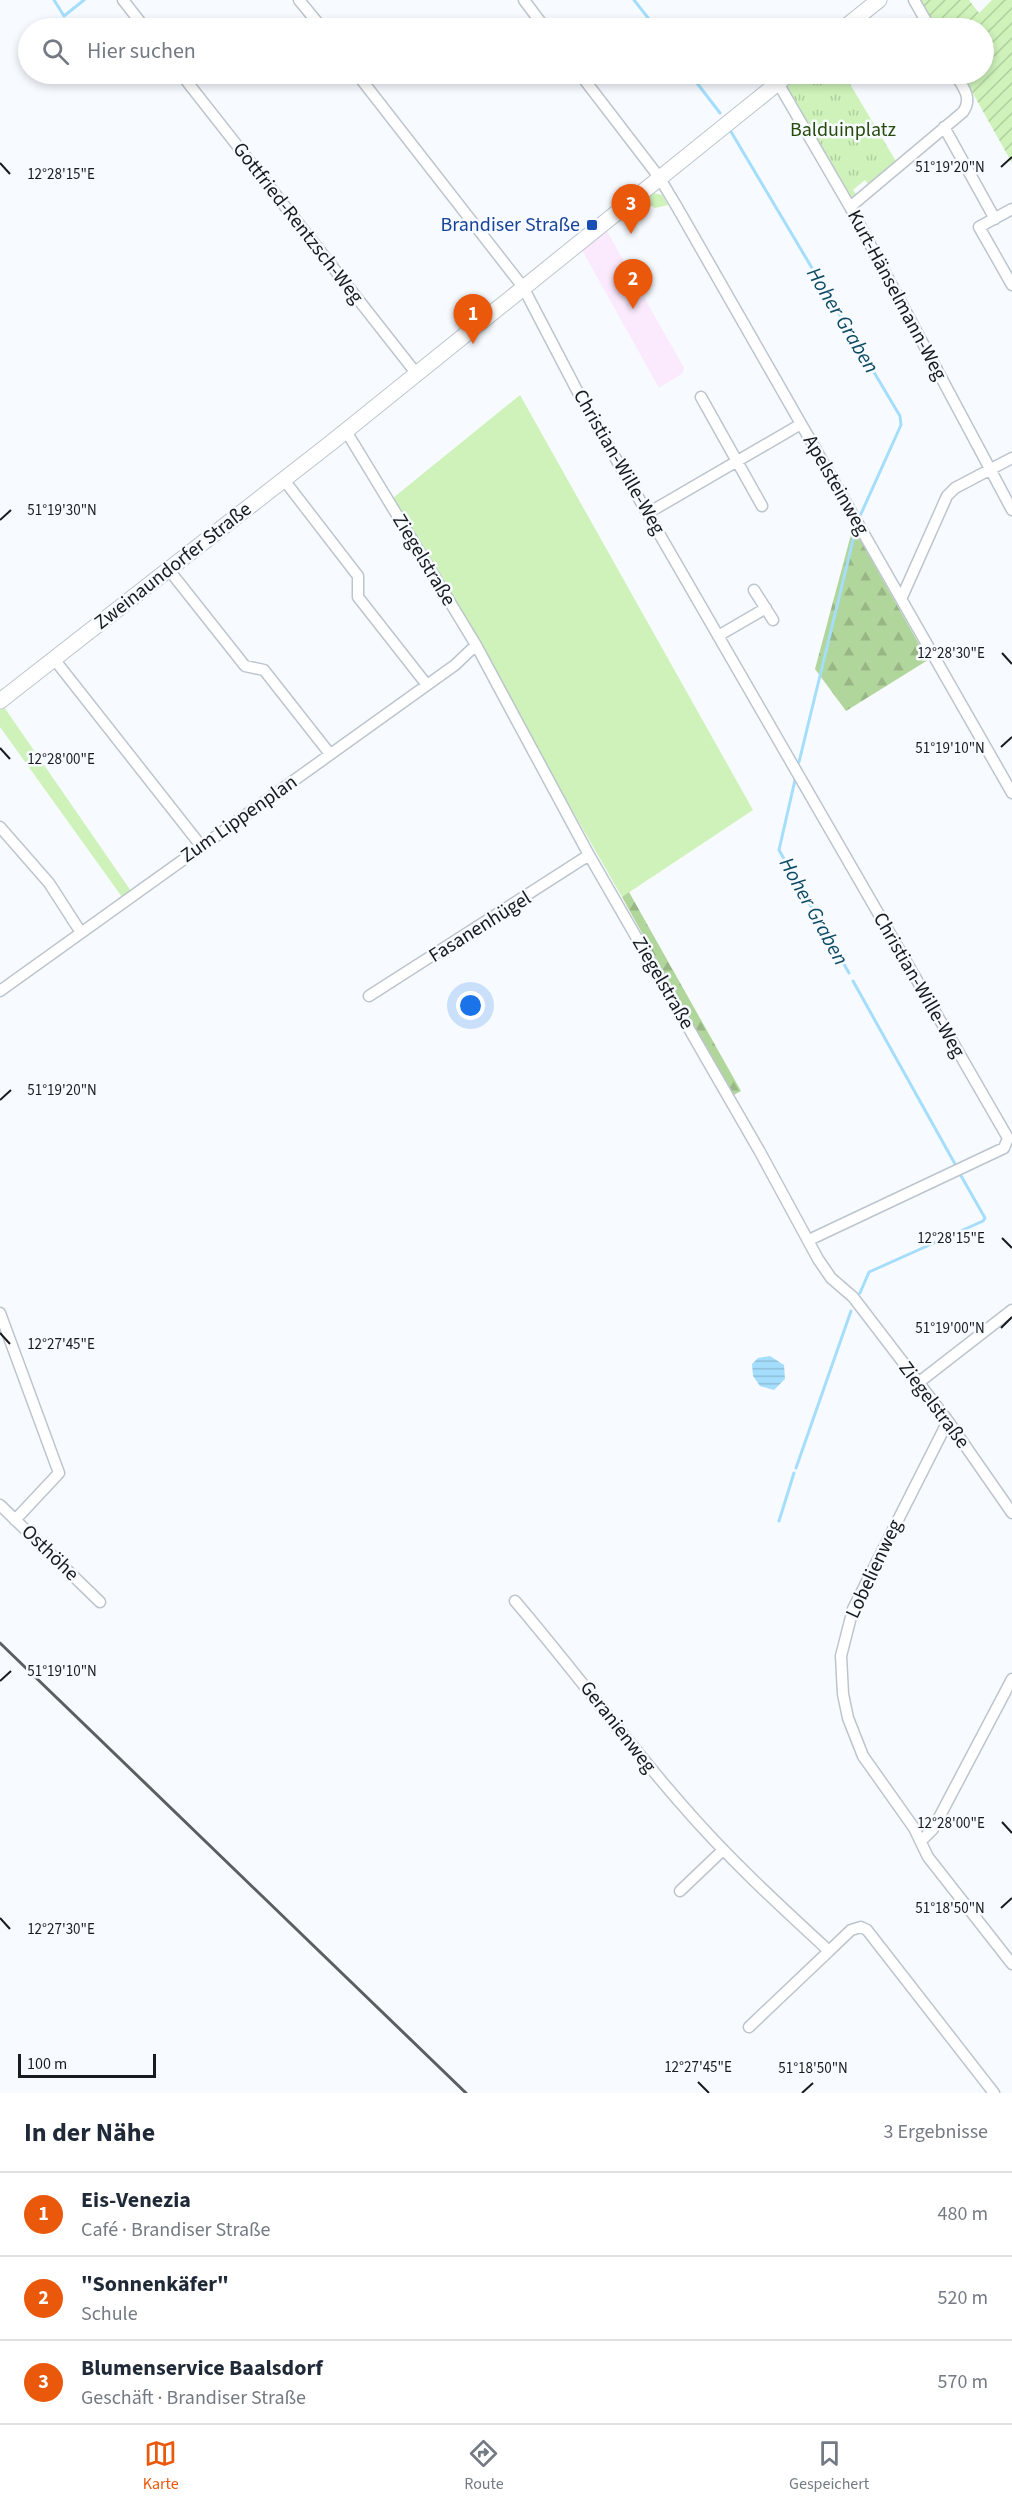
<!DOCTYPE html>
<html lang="de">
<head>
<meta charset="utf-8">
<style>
  :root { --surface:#fff; --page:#f6f6f7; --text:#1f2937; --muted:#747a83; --line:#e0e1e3; --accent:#ea580c }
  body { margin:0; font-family:"Source Sans 3",sans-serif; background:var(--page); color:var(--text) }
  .scale { position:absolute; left:18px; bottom:15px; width:138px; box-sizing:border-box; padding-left:6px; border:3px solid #171b1e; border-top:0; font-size:16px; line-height:21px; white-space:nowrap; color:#171b1e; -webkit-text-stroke:4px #f7fbff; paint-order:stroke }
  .you { position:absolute; left:471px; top:1006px; width:21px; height:21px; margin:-15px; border:4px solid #fff; border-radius:50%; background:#1a73e8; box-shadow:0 0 0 9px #1a73e833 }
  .badge { display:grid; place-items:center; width:39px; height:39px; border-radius:50%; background:var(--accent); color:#fff; font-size:20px; font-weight:700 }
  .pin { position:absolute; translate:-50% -50px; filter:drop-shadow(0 2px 3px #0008) }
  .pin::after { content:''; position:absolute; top:32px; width:21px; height:18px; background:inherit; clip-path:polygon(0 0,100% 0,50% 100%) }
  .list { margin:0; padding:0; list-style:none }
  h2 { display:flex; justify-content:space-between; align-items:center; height:78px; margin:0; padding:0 24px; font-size:26px }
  h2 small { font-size:20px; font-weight:400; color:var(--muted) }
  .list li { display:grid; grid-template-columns:39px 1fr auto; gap:18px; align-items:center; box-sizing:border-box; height:84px; padding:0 24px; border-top:2px solid var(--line) }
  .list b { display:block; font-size:22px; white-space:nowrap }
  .list p { margin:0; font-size:20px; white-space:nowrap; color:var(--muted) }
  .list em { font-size:20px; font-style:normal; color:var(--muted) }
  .icon { flex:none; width:33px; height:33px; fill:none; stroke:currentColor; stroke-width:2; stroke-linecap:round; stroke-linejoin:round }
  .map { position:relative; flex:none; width:1012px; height:2093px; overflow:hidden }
  .search { position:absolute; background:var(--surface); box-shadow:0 3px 9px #0003; left:18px; right:18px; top:18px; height:66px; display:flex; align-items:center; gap:15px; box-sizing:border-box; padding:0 21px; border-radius:33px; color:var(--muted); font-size:22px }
  .sheet { height:330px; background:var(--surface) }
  nav { display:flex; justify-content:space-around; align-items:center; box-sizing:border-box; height:84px; border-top:2px solid var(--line); background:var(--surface); font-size:16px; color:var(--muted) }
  nav a { display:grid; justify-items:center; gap:3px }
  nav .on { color:var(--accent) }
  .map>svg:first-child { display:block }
  .education { fill:#fbeafd }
  .grass { fill:#cef2b9 }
  .forest { fill:url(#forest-firs) }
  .park { fill:url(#park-tufts) }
  .garden { fill:url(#garden-furrows) }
  .water { fill:url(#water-rules) }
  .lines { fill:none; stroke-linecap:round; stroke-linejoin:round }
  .stream { stroke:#a5defc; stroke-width:3 }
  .street-casing { stroke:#bcc5ce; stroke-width:13 }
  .secondary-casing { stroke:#bcc5ce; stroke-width:17 }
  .street { stroke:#fff; stroke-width:10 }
  .secondary { stroke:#fff; stroke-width:15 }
  .rail { stroke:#5b5f62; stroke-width:3 }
  .ticks { fill:none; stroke:#171b1e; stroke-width:2 }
  .transit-dot { fill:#1a4fb4; stroke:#f7fbff; stroke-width:2 }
  .labels { text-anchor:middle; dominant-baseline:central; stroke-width:5; stroke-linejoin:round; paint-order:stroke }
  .park-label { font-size:20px; fill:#284a0c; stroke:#f7fbff }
  .street-label { font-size:20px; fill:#171b1e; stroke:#f7fbff }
  .transit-label { font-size:20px; fill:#164399; stroke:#f7fbff; text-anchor:end }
  .water-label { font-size:21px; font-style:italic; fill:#0d4a63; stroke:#f7fbff }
  .ticks-label { font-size:15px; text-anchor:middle; fill:#171b1e; stroke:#f7fbff; stroke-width:5; stroke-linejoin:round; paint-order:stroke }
</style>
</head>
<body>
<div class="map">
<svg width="1012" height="2093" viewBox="0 0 1012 2093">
  <defs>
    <pattern id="forest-firs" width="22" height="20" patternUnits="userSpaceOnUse" patternTransform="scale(1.5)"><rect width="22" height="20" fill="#b1d69b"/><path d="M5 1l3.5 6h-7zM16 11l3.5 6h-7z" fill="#98b785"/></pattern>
    <pattern id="park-tufts" width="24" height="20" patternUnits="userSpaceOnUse" patternTransform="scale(1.5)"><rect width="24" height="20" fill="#cef2b9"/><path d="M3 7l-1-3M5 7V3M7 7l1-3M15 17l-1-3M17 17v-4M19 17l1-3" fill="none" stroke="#b0cf9f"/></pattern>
    <pattern id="garden-furrows" width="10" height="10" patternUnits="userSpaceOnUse" patternTransform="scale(1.5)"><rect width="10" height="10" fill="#cef2b9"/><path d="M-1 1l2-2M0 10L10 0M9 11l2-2" fill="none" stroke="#b0cf9f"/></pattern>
    <pattern id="water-rules" width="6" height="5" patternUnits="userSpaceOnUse" patternTransform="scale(1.5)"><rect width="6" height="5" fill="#a5defc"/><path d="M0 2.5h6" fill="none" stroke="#8dbed8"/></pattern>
  </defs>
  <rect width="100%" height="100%" fill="#f7fbff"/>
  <path class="education" d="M607,231L684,368L683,373L659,388L582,250Z"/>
  <path class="grass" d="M654,193L662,195L668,205L655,208L642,201Z
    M520,395L753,810L622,897L393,498Z
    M4,707L131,891L122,897L0,727V710Z"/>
  <path class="forest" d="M853,527L928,660L846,711L815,669Z
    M629,892L741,1091L732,1096L622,897Z"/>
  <path class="park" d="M802,74H844L897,163L869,185L865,180L853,190L857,195L851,198L785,87Z"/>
  <path class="garden" d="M921,0H969L979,13L992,0H1012V163L962,74H984V28H937Z"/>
  <path class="water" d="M770,1356L784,1365L785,1379L774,1390L760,1386L753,1376L752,1364L758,1358Z"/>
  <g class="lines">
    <path class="stream" d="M54,0L64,16L84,0
      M634,0L656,28
      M690,74L720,113
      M730,130L900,416L901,425L860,516
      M799,762L855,532
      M795,780L779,850L849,973
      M853,981L955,1164
      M860,1293L869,1272L983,1221L985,1218L960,1174
      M796,1468L851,1311
      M779,1521L794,1473"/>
    <g class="street-casing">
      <path id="street" d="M123,0L145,28
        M299,0L322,28
        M524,0L545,28
        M914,0L930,28
        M181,74L416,373
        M357,74L523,287L582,400L1008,1138L1004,1148L809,1240
        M580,74L659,177L677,207L1012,793
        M778,83L850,207L1012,510
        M944,127L995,219
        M850,207L963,112C973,98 963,87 955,74
        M1012,209L979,227L1012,285
        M701,397L762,506
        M346,431L476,645L589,855L760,1152L818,1259L831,1278L853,1297L948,1421L1012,1513
        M284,480L358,576V597L427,685
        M648,513L801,424
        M169,570L245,666L264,670L330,754
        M754,590L773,620
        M902,597L947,496L955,488L1012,458
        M718,636L766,608
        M54,659L202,847
        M0,827L49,883L80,931
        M0,991L455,665L476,645
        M369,996L589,855
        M0,1313L59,1473L15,1520
        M918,1383L1012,1310
        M948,1421L853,1609L841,1656L843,1694L848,1718L863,1756L914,1828L928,1857L1012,1964
        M0,1505L100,1602
        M515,1601C573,1669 625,1740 683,1806C728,1858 778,1904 829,1951L851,1930L861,1927L867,1930L994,2093
        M921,1841L933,1829L1012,1679
        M680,1891L723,1850
        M749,2027L829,1951"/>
    </g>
    <g class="secondary-casing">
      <path id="secondary" d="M844,28L879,0
        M0,701L332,442L789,74"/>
    </g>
    <use href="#street" class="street"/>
    <use href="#secondary" class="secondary"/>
    <path class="rail" d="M0,1643L466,2093"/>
  </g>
  <path class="ticks" d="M0,163L10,174M1001,167L1012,157M0,520L11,510M1002,653L1012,664M1001,747L1012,737M0,748L10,759M0,1100L11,1090M1002,1238L1012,1248M1001,1328L1012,1317M0,1333L10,1344M0,1681L11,1671M1002,1822L1012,1833M1001,1908L1012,1898M0,1918L10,1929M698,2082L709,2093M802,2093L813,2083"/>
  <rect class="transit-dot" x="586" y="219" width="12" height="12" rx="3"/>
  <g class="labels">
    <g class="park-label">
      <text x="843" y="130">Balduinplatz</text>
    </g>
    <g class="street-label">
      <text transform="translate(298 223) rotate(52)">Gottfried-Rentzsch-Weg</text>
      <text transform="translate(897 295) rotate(62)">Kurt-Hänselmann-Weg</text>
      <text transform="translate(619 462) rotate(60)">Christian-Wille-Weg</text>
      <text transform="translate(836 485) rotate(60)">Apelsteinweg</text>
      <text transform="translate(424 560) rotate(59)">Ziegelstraße</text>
      <text transform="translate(173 566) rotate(-38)">Zweinaundorfer Straße</text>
      <text transform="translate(239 819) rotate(-35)">Zum Lippenplan</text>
      <text transform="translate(480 927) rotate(-32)">Fasanenhügel</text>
      <text transform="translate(663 983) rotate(60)">Ziegelstraße</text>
      <text transform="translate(919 985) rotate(60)">Christian-Wille-Weg</text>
      <text transform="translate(934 1405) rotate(53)">Ziegelstraße</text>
      <text transform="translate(50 1553) rotate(44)">Osthöhe</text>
      <text transform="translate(874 1569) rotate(-65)">Lobelienweg</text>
      <text transform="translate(618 1727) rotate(52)">Geranienweg</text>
    </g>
    <g class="transit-label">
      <text x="580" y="225">Brandiser Straße</text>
    </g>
    <g class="water-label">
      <text transform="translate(843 320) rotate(59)">Hoher Graben</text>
      <text transform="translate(814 911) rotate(61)">Hoher Graben</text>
    </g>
  </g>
  <g class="ticks-label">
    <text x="950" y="172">51°19'20"N</text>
    <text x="61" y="179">12°28'15"E</text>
    <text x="62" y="515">51°19'30"N</text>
    <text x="951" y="658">12°28'30"E</text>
    <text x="950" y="753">51°19'10"N</text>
    <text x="61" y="764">12°28'00"E</text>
    <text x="62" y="1095">51°19'20"N</text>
    <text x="951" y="1243">12°28'15"E</text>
    <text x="950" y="1333">51°19'00"N</text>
    <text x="61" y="1349">12°27'45"E</text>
    <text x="62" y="1676">51°19'10"N</text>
    <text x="951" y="1828">12°28'00"E</text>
    <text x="950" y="1913">51°18'50"N</text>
    <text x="61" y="1934">12°27'30"E</text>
    <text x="698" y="2072">12°27'45"E</text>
    <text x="813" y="2073">51°18'50"N</text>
  </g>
</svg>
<div class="scale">100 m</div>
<div class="you"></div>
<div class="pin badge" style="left:473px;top:344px">1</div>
<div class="pin badge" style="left:633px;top:309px">2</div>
<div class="pin badge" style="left:631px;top:234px">3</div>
<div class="search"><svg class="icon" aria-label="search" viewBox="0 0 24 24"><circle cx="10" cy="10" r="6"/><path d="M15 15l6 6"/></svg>Hier suchen</div>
</div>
<section class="sheet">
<h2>In der Nähe<small>3 Ergebnisse</small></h2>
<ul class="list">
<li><span class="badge">1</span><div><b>Eis-Venezia</b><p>Café · Brandiser Straße</p></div><em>480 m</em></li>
<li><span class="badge">2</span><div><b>&quot;Sonnenkäfer&quot;</b><p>Schule</p></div><em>520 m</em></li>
<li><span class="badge">3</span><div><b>Blumenservice Baalsdorf</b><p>Geschäft · Brandiser Straße</p></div><em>570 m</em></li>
</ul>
</section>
<nav>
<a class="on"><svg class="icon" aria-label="map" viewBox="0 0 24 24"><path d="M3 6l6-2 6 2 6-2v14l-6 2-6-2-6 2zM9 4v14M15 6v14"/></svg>Karte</a>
<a><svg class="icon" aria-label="directions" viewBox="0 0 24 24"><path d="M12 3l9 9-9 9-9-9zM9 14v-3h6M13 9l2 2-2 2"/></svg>Route</a>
<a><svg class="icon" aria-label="saved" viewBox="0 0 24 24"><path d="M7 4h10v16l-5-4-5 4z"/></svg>Gespeichert</a>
</nav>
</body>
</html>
